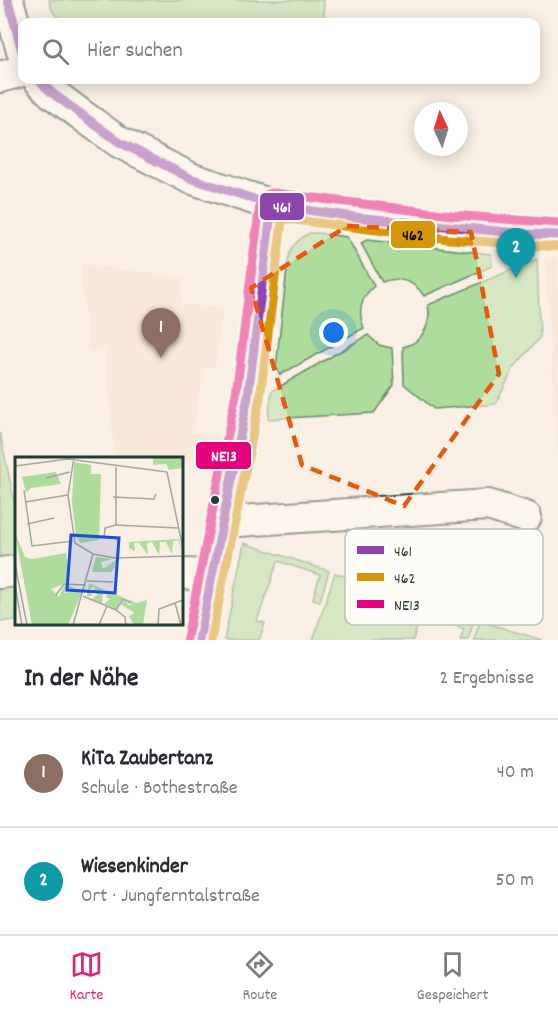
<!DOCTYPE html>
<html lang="de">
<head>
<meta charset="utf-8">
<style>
  :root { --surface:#fff; --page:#f7f7f7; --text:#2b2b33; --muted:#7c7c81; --line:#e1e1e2; --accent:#db2777 }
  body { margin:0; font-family:Dekko,sans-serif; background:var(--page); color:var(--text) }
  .compass { position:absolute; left:414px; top:102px; width:54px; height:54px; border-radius:50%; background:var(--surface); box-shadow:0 3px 15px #0003; rotate:356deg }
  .you { position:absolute; left:334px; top:333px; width:21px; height:21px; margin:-15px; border:4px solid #fff; border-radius:50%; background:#1a73e8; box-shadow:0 0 0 9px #1a73e833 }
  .badge { display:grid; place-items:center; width:39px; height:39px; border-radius:50%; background:var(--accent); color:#fff; font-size:20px; font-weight:700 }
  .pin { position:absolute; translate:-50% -50px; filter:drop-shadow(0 2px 3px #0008) }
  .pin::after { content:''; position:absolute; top:32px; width:21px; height:18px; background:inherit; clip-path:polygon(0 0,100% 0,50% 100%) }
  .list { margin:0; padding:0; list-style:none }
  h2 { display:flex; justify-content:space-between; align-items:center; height:78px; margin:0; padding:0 24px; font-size:26px }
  h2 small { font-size:20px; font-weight:400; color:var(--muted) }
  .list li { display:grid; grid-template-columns:39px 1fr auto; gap:18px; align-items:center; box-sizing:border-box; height:108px; padding:0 24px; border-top:2px solid var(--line) }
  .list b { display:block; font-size:22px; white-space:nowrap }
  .list p { margin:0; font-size:20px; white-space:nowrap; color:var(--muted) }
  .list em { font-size:20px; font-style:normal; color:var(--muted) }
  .icon { flex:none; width:33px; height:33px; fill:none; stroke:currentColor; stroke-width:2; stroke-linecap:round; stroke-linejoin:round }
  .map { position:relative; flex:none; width:558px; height:640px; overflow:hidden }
  .search { position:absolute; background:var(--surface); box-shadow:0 3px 15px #0003; left:18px; right:18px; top:18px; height:66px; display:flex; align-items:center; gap:15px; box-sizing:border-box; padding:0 21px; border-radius:12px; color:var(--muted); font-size:22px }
  .sheet { height:294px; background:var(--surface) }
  nav { display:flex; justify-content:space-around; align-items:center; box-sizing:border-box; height:84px; border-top:2px solid var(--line); background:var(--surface); font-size:16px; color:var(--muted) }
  nav a { display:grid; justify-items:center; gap:3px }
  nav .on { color:var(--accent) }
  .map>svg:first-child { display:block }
  .built { fill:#f4dfce }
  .green { fill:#addc9c; stroke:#668c68; stroke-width:1.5 }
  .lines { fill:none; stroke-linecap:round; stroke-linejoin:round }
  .minor-casing { stroke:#1f3d34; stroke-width:34 }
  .minor { stroke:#fdfcf7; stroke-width:30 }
  .bus-1-casing { stroke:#fdfcf7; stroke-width:14 }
  .bus-2-casing { stroke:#fdfcf7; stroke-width:14 }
  .bus-3-casing { stroke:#fdfcf7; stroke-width:14 }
  .bus-1 { stroke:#8e44ad; stroke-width:9 }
  .bus-2 { stroke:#d79608; stroke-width:9 }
  .bus-3 { stroke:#e5007d; stroke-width:9 }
  .marked { fill:none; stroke:#e8590c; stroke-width:4.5; stroke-dasharray:12 8; stroke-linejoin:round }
  .bus-dot { fill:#1f3d34; stroke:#fdfcf7; stroke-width:2 }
  .inset-road { fill:none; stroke:#a2a89e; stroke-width:1.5 }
  .view { fill:#1d4ed8; fill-opacity:0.15; stroke:#1d4ed8; stroke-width:3 }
  .inset-edge { fill:none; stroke:#1f3d34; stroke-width:3 }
  .key { fill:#fdfcf7; stroke:#bac3bc; stroke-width:1.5 }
  .key-label { font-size:16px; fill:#1f3d34 }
  .line-badge { stroke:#fdfcf7; stroke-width:2 }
  .badge-label { font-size:16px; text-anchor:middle; font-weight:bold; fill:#fff }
  .pale-badge-label { font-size:16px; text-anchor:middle; font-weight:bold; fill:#111 }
</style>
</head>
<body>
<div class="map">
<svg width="558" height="640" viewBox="0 0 558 640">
  <rect width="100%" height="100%" fill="#f9efe4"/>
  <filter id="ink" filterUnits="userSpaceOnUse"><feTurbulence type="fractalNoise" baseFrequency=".0167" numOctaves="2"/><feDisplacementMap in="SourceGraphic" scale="12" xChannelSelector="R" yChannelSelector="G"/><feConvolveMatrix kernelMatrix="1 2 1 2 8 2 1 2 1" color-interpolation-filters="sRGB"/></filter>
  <g filter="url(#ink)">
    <path class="built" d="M545,257L558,258V456Z
      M80,264L183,278L180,304L223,309L215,366L204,368L192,434L217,438L213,458L182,461V458H115L105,349L88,350Z"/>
    <path class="green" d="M49,0H324V22H61L52,10Z
      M310,233H318L347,237L374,286C361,297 357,313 364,328L280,375L276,367L288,260C291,247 297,239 310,233Z
      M367,240L491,254L492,266L424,296C415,281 398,276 382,282L361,243Z
      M537,259L540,337L513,369L496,404L434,409L404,384L403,347C422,343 432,324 428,305Z
      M368,335L379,345L392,348L394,385L374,413L268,419L272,391Z
      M0,433L16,510V555L0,559Z
      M244,543L329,571L320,601L313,599L320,575L278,561L257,621L265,623L259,640H224Z
      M335,573L434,605L430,618L421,615L413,640H313Z
      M0,580L16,581V621H0Z
      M439,607L475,618L468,640H460L464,629L435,619Z
      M480,621L542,640H474Z"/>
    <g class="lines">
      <g class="minor-casing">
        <path id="minor" d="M8,0L22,51
          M0,77L22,71
          M39,80L52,93L83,116L119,142L190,178L272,205L355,217L526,234L558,235
          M223,522L488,505L526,517
          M0,573L16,571
          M182,574L212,575
          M199,640L248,396L272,205"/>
      </g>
      <use href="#minor" class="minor"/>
      <g class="bus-1-casing">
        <path id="bus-1" d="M8,0L22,51
          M39,80L52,93L119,142L190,178L272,205L355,217L526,234L558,235
          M199,640L248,396L272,205"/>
      </g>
      <g class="bus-2-casing">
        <path id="bus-2" d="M270,217L449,239L557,247
          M211,640L260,398L284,206"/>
      </g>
      <g class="bus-3-casing">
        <path id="bus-3" d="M187,638L236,394L260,204C262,197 266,193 274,193L452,215L558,223"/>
      </g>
      <use href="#bus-1" class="bus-1"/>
      <use href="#bus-2" class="bus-2"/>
      <use href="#bus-3" class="bus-3"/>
    </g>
  </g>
  <path d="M0 0H558V640H0ZM347,226L471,232L499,374L404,506L302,465L251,288Z" fill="#f9efe4" fill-opacity=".55" fill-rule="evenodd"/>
  <path class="marked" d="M347,226L471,232L499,374L404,506L302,465L251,288Z"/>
  <circle class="bus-dot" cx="215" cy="500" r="5"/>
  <g transform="translate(15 457)">
    <rect width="168" height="168" fill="#f9efe4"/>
    <path d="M138,0H168V11L154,13L151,7L138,8ZM59,5L76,8V17H86L84,83L65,86L61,79L57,45ZM41,15L46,27L16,31L11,36L7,20ZM0,76L10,100L17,102L51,96L54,125L36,132L44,140L50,127L62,132L52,131L49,136L68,133L53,168H17ZM164,82L167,95L163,83L158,84L157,97L151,85H145L144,98L137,85L132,86L133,98L124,86H119L120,94L114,91V85ZM81,100L97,102L86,105L88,112L101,103L100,110L96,115H77ZM74,126L122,146L132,143L128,168H119L114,159L120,156L105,147L109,143L115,149L117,146L108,140L101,152L89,147L95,142L91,140L92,134L88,133L87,146L77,142L83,137L79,135L80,129L75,132L77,139H72Z" fill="#addc9c"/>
    <path class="inset-road" d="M59,0L53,38L60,86L78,97L100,101L168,99M0,9L53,2L152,15M101,10V68L163,71M152,15L168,92M31,21L55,15M9,33L17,89L58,84M98,40L139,42L141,37M10,45L53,38M12,67L39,61M89,80L90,71L101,68M0,107L12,168M72,124L98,125M0,128L7,168M41,138L49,127L71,128M68,139L101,153L110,160L111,168M160,146L166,168M101,153L108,142L116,146M58,168L78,97M84,168L92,149M143,168L144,152L168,143"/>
    <path class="view" d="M56,78L104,81L100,136L52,133Z"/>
    <rect width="168" height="168" class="inset-edge"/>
  </g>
  <rect x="345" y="529" width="198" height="96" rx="9" class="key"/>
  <rect x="357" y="546" width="27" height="8" fill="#8e44ad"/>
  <rect x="357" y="573" width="27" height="8" fill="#d79608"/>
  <rect x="357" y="600" width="27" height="8" fill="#e5007d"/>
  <g class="key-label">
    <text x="394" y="556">461</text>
    <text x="394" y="583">462</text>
    <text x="394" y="610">NE13</text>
  </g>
  <g class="line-badge">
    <rect x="259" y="192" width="46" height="29" rx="6" fill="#8e44ad"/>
    <rect x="390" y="220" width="46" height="29" rx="6" fill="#d79608"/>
    <rect x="195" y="441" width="57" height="29" rx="6" fill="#e5007d"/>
  </g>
  <g class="badge-label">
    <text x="282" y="212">461</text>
    <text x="224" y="461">NE13</text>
  </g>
  <g class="pale-badge-label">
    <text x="413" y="240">462</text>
  </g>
</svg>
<svg class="compass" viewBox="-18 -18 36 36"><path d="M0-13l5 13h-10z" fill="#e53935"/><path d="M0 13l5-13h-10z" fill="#7c7c81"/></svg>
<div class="you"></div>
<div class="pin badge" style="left:161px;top:358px;background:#8d6e63">1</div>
<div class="pin badge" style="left:516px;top:278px;background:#0f9aa8">2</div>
<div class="search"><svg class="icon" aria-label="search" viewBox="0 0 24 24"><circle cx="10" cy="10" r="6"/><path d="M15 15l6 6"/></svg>Hier suchen</div>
</div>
<section class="sheet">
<h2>In der Nähe<small>2 Ergebnisse</small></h2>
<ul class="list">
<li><span class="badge" style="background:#8d6e63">1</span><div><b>KiTa Zaubertanz</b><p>Schule · Bothestraße</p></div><em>40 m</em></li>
<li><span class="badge" style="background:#0f9aa8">2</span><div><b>Wiesenkinder</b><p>Ort · Jungferntalstraße</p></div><em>50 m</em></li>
</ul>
</section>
<nav>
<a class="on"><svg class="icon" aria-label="map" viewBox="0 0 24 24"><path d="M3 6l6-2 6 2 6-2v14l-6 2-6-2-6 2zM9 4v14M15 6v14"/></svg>Karte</a>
<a><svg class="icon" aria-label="directions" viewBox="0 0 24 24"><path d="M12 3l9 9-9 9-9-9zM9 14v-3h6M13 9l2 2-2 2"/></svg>Route</a>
<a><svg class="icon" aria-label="saved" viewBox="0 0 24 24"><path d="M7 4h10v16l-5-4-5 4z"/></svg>Gespeichert</a>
</nav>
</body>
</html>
